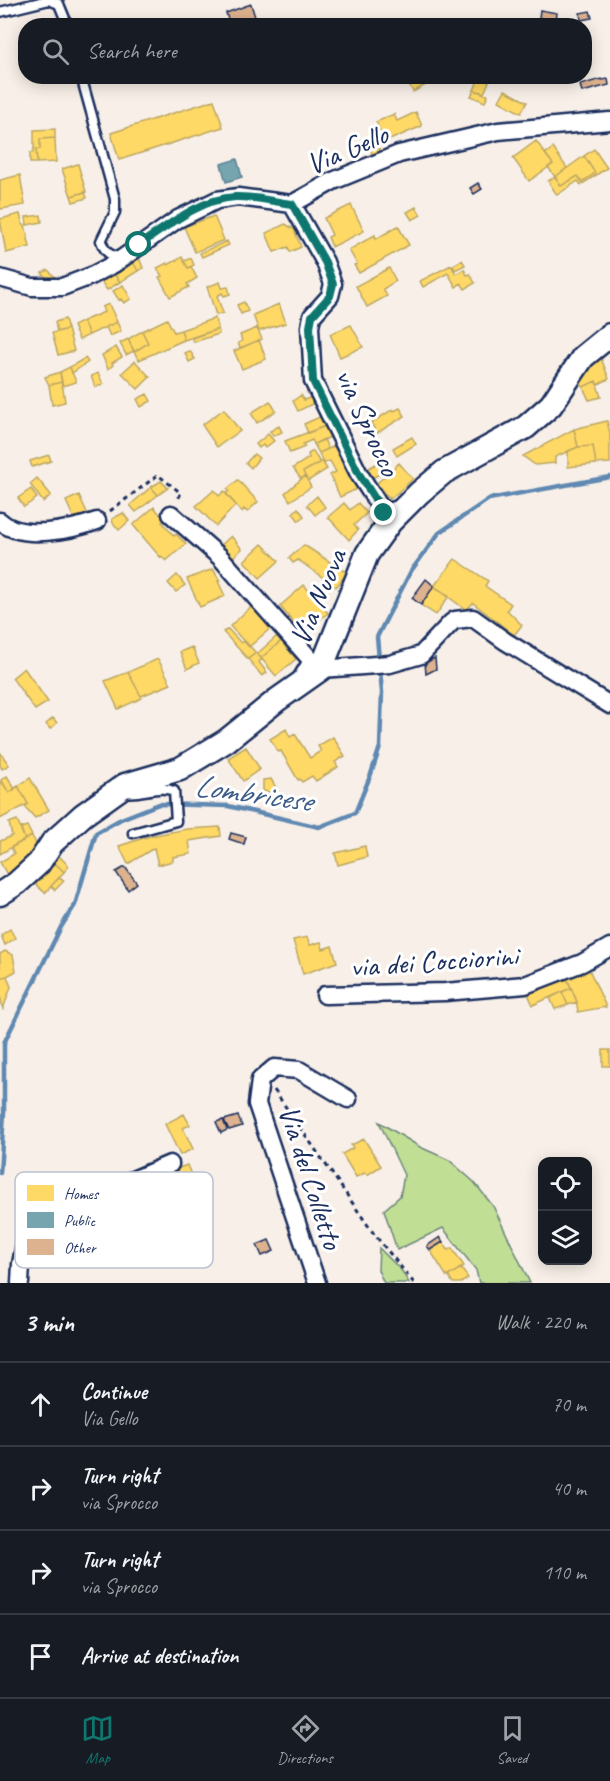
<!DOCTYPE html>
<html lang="en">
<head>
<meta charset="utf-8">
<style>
  :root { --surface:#171b24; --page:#20242c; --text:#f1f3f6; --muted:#9ea1a6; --line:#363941; --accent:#0f766e }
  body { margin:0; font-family:Caveat,sans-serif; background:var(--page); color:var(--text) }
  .controls { position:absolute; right:18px; bottom:18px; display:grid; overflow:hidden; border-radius:12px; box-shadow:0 3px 15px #0003 }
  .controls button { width:54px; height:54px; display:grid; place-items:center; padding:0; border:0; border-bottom:2px solid var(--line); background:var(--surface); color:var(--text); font:30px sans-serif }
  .stop { position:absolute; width:18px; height:18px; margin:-14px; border:4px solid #0f766e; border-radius:50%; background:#fff }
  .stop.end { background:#0f766e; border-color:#fff; box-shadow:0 2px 6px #0008 }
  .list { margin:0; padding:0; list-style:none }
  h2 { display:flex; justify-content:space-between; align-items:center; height:78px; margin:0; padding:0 24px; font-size:26px }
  h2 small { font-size:20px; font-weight:400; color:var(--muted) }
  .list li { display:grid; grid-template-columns:39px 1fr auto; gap:18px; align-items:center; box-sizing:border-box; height:84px; padding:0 24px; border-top:2px solid var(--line) }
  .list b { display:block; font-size:22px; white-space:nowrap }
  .list p { margin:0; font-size:20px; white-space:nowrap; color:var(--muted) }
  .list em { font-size:20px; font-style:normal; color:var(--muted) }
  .icon { flex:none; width:33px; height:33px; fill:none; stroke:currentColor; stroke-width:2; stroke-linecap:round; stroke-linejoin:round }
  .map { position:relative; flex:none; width:610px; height:1283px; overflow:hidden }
  .search { position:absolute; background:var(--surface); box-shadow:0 3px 15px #0003; left:18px; right:18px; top:18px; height:66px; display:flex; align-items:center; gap:15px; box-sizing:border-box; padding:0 21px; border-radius:24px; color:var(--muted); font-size:22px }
  .sheet { height:414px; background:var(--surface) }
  nav { display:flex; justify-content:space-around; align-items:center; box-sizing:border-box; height:84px; border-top:2px solid var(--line); background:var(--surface); font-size:16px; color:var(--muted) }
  nav a { display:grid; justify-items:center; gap:3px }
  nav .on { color:var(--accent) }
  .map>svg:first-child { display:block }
  .green { fill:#c1de95; stroke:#6e867a; stroke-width:1.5 }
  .homes { fill:#ffd966; stroke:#bba664; stroke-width:1.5 }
  .public { fill:#76a5af; stroke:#5b8297; stroke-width:1.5 }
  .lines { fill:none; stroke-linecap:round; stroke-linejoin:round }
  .stream { stroke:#5e88b2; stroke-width:4.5 }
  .building { fill:#ddb28e; stroke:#1b2f5e; stroke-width:1.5 }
  .lane-casing { stroke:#1b2f5e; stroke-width:13 }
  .street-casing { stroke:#1b2f5e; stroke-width:21 }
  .secondary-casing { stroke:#1b2f5e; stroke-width:27 }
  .path { stroke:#1b2f5e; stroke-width:3; stroke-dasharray:4.5 4.5; stroke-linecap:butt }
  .lane { stroke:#fff; stroke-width:8 }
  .street { stroke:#fff; stroke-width:16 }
  .secondary { stroke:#fff; stroke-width:22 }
  .route { stroke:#0f766e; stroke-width:8 }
  .labels { text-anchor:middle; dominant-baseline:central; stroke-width:6; stroke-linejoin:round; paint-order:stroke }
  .street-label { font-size:30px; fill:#1b2f5e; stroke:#fff }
  .water-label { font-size:32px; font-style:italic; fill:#3d5b88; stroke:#fff }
  .key { fill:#fff; stroke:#bbc1cf; stroke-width:1.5 }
  .key-label { font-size:16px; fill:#1b2f5e }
</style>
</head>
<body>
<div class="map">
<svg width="610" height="1283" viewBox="0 0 610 1283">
  <rect width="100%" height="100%" fill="#f8f0e8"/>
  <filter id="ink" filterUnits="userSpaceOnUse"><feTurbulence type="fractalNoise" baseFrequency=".0167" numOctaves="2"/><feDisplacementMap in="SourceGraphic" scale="12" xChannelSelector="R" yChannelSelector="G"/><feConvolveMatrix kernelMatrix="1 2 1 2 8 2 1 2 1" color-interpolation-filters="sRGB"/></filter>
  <g filter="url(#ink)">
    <path class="green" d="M379,1122L420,1147L449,1160L474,1182L493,1206L530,1283H479L476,1270L443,1228L397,1250L384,1210L400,1196L404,1175Z
      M379,1248L402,1271L409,1283H384L378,1270Z"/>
    <path class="homes" d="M405,76H436L437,79L413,92Z
      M479,78L489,82L484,93L474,90Z
      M474,90L488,95L485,102L471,96Z
      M505,90L527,102L521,113L499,101Z
      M214,100L223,127L119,160L111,133Z
      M416,112L422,126L385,142L376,122L394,114L397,121Z
      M55,129V138L40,139V149H36L37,163H30V153H33L34,148V130Z
      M55,138L56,162L37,163L36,149H40V139Z
      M536,141L553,164L529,181L513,158Z
      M376,142L382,154L374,158L368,145Z
      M553,148L567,168L555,177L548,167L553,164L545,154Z
      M594,149L607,168L581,185L578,181L557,195L548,181L555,177L561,186L578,176L582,182L595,173L584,156Z
      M584,156L595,173L582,182L578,176L561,186L555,177Z
      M78,164L86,192L71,196L62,169Z
      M20,175L25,205L0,209V180Z
      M85,192L87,198L73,202L71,196Z
      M351,205L364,231L332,247L328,237L332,235L324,218Z
      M416,207L421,215L412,220L407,212Z
      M20,214L23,225H25L30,247L6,253L0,219Z
      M41,215L42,222L27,225L26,217Z
      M214,216L224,240L195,252L184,227Z
      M285,224L294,229L301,247L290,252L288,247L274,252L266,233Z
      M398,226L409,245L359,273L354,265L357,264L349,250L375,235L376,239Z
      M227,241L229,245L202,257L200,253Z
      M138,255L143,268L138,271L132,260Z
      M182,257L188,268L191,267L197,278L187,284L189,287L170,297L159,277L162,276L157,268L167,263L168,265Z
      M191,258L194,265L188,268L184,261Z
      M132,260L138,271L120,282L113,272Z
      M462,260L465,265L455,270L453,265Z
      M451,265L456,274L464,269L467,275L470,274L475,283L465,289L461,283L456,287L448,273L423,287L420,281Z
      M389,268L396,281L383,289L387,296L367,307L356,286Z
      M48,270L55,277L59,283L47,279L42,273Z
      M113,272L120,282L107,290L100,280Z
      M220,282L222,288L228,287L230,294L224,296L222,293L217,296L223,313L216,315L207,287Z
      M123,285L131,299L124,303L121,299L119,300L113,291Z
      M244,302L248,311L241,314L237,305Z
      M109,304L117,322L89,335L83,321L104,312L102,307Z
      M279,304L286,323L259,331L253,315Z
      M215,318L218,329L184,340L181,330Z
      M65,319L68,329L57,332L55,322Z
      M167,319L174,332L181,330L184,340L139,360L134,352L148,343L142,331Z
      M83,321L89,335L79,340L73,326Z
      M117,322L121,331L110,336L106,327Z
      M351,325L363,347L340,357L330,334Z
      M257,328L262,339L240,348L238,343L242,341L240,335Z
      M68,329L74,351L58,355L52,333Z
      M218,329L219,334L194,342L192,338Z
      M142,331L148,343L134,352L128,339Z
      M128,339L134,351L126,355L120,343Z
      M259,340L266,359L242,369L234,351Z
      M116,347L122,357L112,363L113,365L108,369L102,355Z
      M190,351L195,359L189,362L185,353Z
      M599,353L609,379L597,385L596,381L583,387L577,377Z
      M85,358L88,362L72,373L70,367Z
      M135,361L150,377L138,389L122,373Z
      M70,367L76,382L62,386L60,372Z
      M60,372L62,382L49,385L45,377Z
      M98,373L103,384L95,387L91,376Z
      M596,381L601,397L589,400L583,387Z
      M62,382L65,402L52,405L49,385Z
      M147,394L151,401L141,407L137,399Z
      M301,395L304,400L312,397L314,403L298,411L293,401Z
      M270,401L276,411L257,423L251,413Z
      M400,408L405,416L377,433L371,423L393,409L394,411Z
      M224,409L240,431L217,447L202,425Z
      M324,415L328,425L308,433L304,424Z
      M607,421L610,433V463L596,464L593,446L578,447L574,429Z
      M328,425L333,436L314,444L312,440L303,444L305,447L290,453L285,441Z
      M279,426L282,432L273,436L270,431Z
      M574,429L578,447L555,457V463L535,465L523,456Z
      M268,434L274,441L265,448L263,445L259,448L256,444Z
      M412,437L416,444L397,456L393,448Z
      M324,439L328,449L319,453L314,444Z
      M337,445L361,487L340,497L330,475L336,472L330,461L325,463L322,461L319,453Z
      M593,446L596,464L568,467V451L578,447Z
      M313,451L320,463L303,472L305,476L301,479L293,468L309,458L308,454Z
      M254,454L259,458L251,468L246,463Z
      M49,455L51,461L32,467L30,461Z
      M322,461L327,469L308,481L303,472Z
      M379,462L384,471L368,481L362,472Z
      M399,463L413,479L390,499L376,484Z
      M305,476L311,487L290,501L285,493Z
      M37,478L51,495L43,502L30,484Z
      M238,480L258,502L247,512L244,509L242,512L226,494L229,491L227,489Z
      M161,481L168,488L158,495L151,487Z
      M151,487L158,495L136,512L130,505Z
      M31,489L37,498L24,507L18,498Z
      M214,490L219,496L224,491L236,505L216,526L196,506Z
      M79,495L88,515L75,521L66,501Z
      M317,496L325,507L315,515L307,505Z
      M344,503L350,510L358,503L367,513L354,525L358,530L349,540L328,517Z
      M154,507L165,520L162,522L174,536L176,534L186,544L166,561L161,556L160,557L133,525Z
      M298,508L304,516L299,521L293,513Z
      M123,513L129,521L119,530L113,523L112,519Z
      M231,536L242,549L230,560L219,547Z
      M262,544L279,561L260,578L244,561Z
      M304,545L347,573L336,587L298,560L293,563L289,558Z
      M455,559L488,581L485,586L511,604L507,610L522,625L514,635L473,603L466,610L434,586Z
      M213,569L220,581H218L225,596L200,607L187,579Z
      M177,575L185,585L176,592L168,583Z
      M304,585L328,613L302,634L280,606Z
      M434,586L449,596L436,615L421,605Z
      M253,605L272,627L249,647L230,626Z
      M228,629L241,643L244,640L256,653L248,659L223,632Z
      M277,636L281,641L261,658L257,654Z
      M281,641L296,659L276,676L261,658Z
      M192,647L199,663L187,669L180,652Z
      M256,653L262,659L259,662L267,673L262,676L248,659Z
      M158,659L171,684L141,696L128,672Z
      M24,668L48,702L35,710L12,678Z
      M128,672L142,698L118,709L105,681Z
      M53,718L57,723L50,729L46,724Z
      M286,729L290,737L295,734L310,758L321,751L318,746L333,737L345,756L335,762L338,767L316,781L312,776L302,782L300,779L298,780L281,751L278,752L270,739Z
      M246,747L260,769L243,781L228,758Z
      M0,752L9,765L2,769L0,765Z
      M7,776L15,789L9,793L1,780Z
      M30,778L49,810L35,818L25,807L28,804L18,786Z
      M271,779L278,791L275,798H269V792L263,791V780Z
      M2,781L9,793L18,786L28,804L0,819V782Z
      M17,820L25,840L0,854V841L12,836L9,823Z
      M27,826L32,836L25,840L21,828Z
      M220,827L221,836L189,841L191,854L173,857V861L158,865L154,848L128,864L119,846L150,836L187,829Z
      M32,836L42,854L10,880L0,862L14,854L11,847Z
      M365,846L367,857L338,865L335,853Z
      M59,856L69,866L64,872L54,862Z
      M54,862L64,872L45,893L35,884Z
      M59,878L64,881L55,890L51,886Z
      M10,929L15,938L5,945L1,935Z
      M307,937L310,945L321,942L323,949L332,946L337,962L303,974L293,940Z
      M5,951L13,955L16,971L7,976L0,978V954Z
      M588,967L606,1007L578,1012L576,999L566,976Z
      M7,976L11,987L3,1009L0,996V978Z
      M566,976L571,988L533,1005L528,994Z
      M571,988L577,1002L568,1005L562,992Z
      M562,992L568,1005L555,1009L550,998Z
      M603,1050H610V1066H603Z
      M184,1114L190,1125L183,1128L193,1149L180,1155L165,1124Z
      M364,1139L381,1166L367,1175L365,1173L356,1177L342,1154L353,1148L351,1145Z
      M187,1165L193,1179L180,1185L174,1170Z
      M443,1242L448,1250L452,1248L464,1266L447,1277L430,1250Z
      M461,1268L468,1278L461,1283H453L448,1276Z"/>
    <path class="public" d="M237,159L242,177L226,182L221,164Z"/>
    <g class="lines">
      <path class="stream" d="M0,1173L4,1113V1043L61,927L75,905L96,833L121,819L159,804L228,806L319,827L355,813L371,774L380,747L382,692L377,637L411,571L439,533L489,499L610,477"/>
    </g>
    <path class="building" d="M251,4L256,20L242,26H230L226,13Z
      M540,10L557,13L556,20L539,18Z
      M590,11L592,18L581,20L580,13Z
      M601,79L602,80L608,79L609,85L582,92L580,85Z
      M478,183L482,189L474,194L470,188Z
      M426,579L434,586L421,605L412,598Z
      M435,658L436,669L426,674L425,663Z
      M231,833L246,837L244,844L229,839Z
      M125,867L137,883L128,890L116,872Z
      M238,1116L242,1126L229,1130L224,1120Z
      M223,1120L227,1130L221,1133L216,1122Z
      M440,1237L443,1242L430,1250L427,1246Z
      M269,1240L274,1251L262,1256L257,1245Z"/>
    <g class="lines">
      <g class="lane-casing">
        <path id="lane" d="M0,12L49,0L59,4L68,26
          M81,76L115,199V212L101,241C105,252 110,257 122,257
          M125,792C141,795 159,784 174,791L176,821L133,833"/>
      </g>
      <g class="street-casing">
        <path id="street" d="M292,204L325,262L333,284L330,296L312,316L310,327L313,381L359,474L384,513L403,508
          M0,278L32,287H62L91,276L114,264L178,219L217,200L238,197L292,204L333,181L399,154L498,131L610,121
          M171,514L220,557L312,661L300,681
          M0,521C21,541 72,530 97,521
          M321,669L390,664L421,655L451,623L455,620L473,618L505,641L610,705
          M325,995L445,992L525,985L582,963L610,947
          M20,1283L21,1264L27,1233L40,1220L170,1164
          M317,1283L257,1104L260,1080L274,1068L299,1070L348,1099"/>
      </g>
      <g class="secondary-casing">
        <path id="secondary" d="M0,894L17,883L39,863L52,843L83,815L125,785L180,769L226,741L277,700L321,669L367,554L390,522L419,493L444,472L526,427L551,405L583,357L610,335"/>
      </g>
      <path class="path" d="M110,511L158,475L181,493L177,501
        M274,1090L374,1234L414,1283"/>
      <use href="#lane" class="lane"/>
      <use href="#street" class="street"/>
      <use href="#secondary" class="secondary"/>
    </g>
  </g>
  <g class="lines" filter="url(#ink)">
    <path class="route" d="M139,245C168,226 199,199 235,197C253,196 274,202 292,204L325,262L333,284L330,296L312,316L310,327L313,381L359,474L384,513"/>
  </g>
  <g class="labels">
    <g class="street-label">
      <text transform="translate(347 149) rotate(-23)">Via Gello</text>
      <text transform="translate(368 422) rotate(65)">via Sprocco</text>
      <text transform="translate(318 597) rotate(-67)">Via Nuova</text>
      <text transform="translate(434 961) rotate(-4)">via dei Cocciorini</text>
      <text transform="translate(311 1177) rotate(72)">Via del Colletto</text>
    </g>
    <g class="water-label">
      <text transform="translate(253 793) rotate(8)">Lombricese</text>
    </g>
  </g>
  <rect x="15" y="1172" width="198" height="96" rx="9" class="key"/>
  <rect x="27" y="1185" width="27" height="16" fill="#ffd966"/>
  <rect x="27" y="1212" width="27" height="16" fill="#76a5af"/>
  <rect x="27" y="1239" width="27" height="16" fill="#ddb28e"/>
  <g class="key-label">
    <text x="64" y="1199">Homes</text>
    <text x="64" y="1226">Public</text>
    <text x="64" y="1253">Other</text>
  </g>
</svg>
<div class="controls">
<button><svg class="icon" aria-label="locate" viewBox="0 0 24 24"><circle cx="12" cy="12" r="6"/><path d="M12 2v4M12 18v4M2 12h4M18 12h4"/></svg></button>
<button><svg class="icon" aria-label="layers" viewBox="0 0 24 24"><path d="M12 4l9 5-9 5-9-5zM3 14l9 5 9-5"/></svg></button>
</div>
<div class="stop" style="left:139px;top:245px"></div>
<div class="stop end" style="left:384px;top:513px"></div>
<div class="search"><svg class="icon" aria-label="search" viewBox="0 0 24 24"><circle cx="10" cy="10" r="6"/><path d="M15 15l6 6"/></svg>Search here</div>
</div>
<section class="sheet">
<h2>3 min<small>Walk · 220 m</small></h2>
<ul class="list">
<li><svg class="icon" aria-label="ahead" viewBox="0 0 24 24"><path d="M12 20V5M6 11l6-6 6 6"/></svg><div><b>Continue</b><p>Via Gello</p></div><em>70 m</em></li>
<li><svg class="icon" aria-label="right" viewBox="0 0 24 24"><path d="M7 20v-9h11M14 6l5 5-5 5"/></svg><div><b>Turn right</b><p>via Sprocco</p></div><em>40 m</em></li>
<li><svg class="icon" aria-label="right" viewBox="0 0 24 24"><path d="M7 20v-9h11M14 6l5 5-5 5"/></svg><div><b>Turn right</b><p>via Sprocco</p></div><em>110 m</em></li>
<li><svg class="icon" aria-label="arrive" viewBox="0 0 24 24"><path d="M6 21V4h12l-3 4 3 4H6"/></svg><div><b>Arrive at destination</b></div></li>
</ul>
</section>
<nav>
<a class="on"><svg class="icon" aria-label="map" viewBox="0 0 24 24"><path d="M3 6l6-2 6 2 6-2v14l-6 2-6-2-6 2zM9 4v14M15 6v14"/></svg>Map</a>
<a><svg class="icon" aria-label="directions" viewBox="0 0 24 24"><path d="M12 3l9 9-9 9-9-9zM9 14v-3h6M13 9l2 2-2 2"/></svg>Directions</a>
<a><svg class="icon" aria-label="saved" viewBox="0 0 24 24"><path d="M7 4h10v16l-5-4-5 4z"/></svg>Saved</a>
</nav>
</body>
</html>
